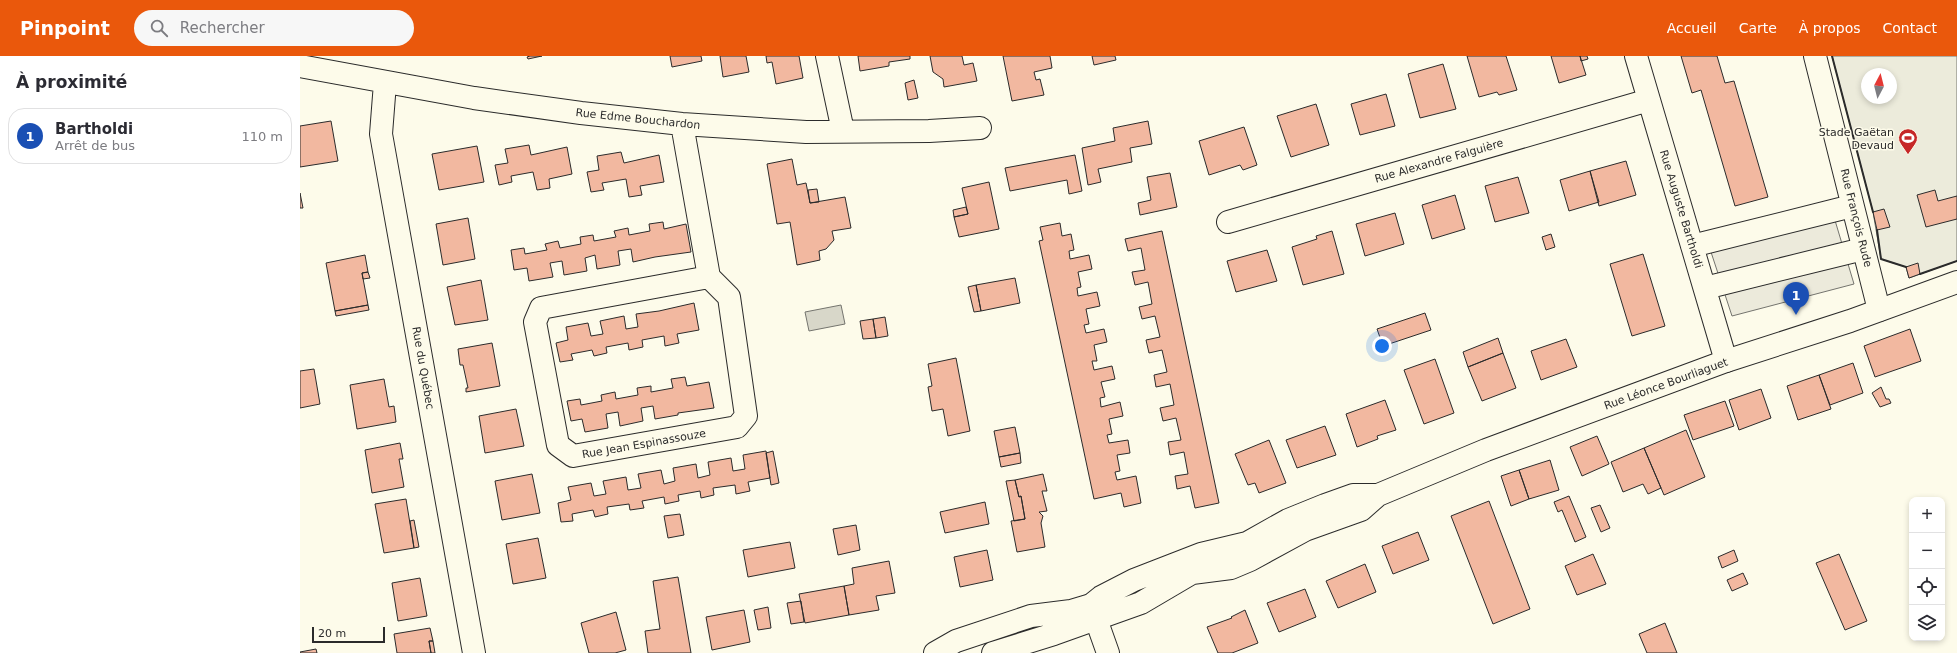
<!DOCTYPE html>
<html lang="fr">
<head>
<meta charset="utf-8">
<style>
  :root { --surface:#fff; --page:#f7f7f7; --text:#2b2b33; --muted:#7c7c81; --line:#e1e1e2; --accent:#ea580c }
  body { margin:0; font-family:"DejaVu Sans",sans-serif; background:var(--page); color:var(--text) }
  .controls { position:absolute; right:12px; bottom:12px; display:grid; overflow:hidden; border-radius:8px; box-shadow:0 2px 6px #0003 }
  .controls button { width:36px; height:36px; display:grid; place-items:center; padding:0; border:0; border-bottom:1px solid var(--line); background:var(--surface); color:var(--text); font:20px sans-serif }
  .compass { position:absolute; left:1561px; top:12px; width:36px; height:36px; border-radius:50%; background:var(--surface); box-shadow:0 2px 6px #0003; rotate:7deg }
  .scale { position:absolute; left:12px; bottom:10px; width:73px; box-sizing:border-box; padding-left:4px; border:2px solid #2b2b2b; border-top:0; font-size:11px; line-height:14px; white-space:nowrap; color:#2b2b2b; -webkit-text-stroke:3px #fdfbea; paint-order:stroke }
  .you { position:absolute; left:1082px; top:290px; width:14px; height:14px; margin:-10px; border:3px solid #fff; border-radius:50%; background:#1a73e8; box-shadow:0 0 0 6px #1a73e833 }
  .badge { display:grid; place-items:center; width:26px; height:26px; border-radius:50%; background:var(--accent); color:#fff; font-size:13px; font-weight:700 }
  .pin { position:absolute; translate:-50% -33px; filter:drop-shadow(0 1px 2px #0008) }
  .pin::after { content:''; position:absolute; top:21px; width:14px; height:12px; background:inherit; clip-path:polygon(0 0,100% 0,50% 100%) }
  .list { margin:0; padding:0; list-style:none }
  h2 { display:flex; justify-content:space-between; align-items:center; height:52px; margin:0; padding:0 16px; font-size:17px }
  h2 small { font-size:13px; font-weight:400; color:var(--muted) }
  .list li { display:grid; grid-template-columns:26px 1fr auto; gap:12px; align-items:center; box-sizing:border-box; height:56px; margin:0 8px 8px; padding:0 8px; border:1px solid var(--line); border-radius:16px }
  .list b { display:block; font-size:15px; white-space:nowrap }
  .list p { margin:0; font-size:13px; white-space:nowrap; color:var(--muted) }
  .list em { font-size:13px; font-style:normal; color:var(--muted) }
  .icon { flex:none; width:22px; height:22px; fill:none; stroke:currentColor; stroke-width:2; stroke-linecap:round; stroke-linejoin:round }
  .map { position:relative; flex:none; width:1657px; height:597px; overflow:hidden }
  header { display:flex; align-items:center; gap:24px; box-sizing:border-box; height:56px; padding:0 20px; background:var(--accent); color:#fff }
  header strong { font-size:19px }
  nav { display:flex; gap:22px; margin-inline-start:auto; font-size:14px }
  .search { width:280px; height:36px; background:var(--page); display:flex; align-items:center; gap:10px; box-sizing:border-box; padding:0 14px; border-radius:22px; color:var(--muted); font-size:15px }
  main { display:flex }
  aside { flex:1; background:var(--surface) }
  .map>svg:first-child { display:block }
  .green { fill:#ecebdb; stroke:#74746e; fill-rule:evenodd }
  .parking { fill:#eceadb; stroke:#74746e }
  .water { fill:#d8d7c9; stroke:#74746e }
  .building { fill:#f2b8a0; stroke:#2b2b2b }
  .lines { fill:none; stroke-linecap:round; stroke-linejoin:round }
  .minor-casing { stroke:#2b2b2b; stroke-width:24 }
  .major-casing { stroke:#2b2b2b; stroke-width:24 }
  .minor { stroke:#fdfbea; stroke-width:22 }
  .major { stroke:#fdfbea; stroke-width:22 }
  .wall { stroke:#2b2b2b; stroke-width:2 }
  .labels { text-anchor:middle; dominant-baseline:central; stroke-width:3; stroke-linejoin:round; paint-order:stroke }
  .street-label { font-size:11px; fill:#2b2b2b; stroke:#fdfbea }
  .poi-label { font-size:11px; fill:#2b2b2b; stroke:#fdfbea; text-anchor:end }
</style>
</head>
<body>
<header>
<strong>Pinpoint</strong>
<div class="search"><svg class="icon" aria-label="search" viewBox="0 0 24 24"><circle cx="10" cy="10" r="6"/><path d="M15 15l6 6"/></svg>Rechercher</div>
<nav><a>Accueil</a><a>Carte</a><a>À propos</a><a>Contact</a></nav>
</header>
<main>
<aside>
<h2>À proximité<small></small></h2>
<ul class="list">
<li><span class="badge" style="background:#1a4fb4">1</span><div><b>Bartholdi</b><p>Arrêt de bus</p></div><em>110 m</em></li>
</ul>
</aside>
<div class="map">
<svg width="1657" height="597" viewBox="0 0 1657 597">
  <rect width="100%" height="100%" fill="#fdfbea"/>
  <path class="green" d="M1532,0H1657V205L1609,222L1606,211L1581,203L1573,156ZM1567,18H1591V42H1567Z"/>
  <path class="parking" d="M1534,161L1554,228L1432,260L1410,193Z"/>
  <path class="water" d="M541,249L545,268L509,275L505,256Z"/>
  <path class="building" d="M242,0L228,3L227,1L230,0Z
    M370,0H401L402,5L372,11Z
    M420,0H446L449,16L423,21Z
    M466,0H499L503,22L476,28L472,6L467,7Z
    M558,0H610V3L589,6V10L560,15Z
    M630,0H662L664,9L673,7L677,25L644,31L643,23L633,16Z
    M703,0H750L752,12L734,16L736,24L740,23L744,39L712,45Z
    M792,0H815L816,4L794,9Z
    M1167,0H1206L1217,34L1199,39L1197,36L1179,41Z
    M1251,0H1280L1286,19L1259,27Z
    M1280,0H1287L1288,3L1281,5Z
    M1381,0H1417L1425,27L1434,25L1468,141L1435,150L1401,34L1392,37Z
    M1143,8L1156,53L1120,62L1108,18Z
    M614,24L618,42L608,44L605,27Z
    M1086,38L1095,70L1060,79L1051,48Z
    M1016,48L1029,89L991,101L977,60Z
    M31,65L38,105L0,111V70Z
    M848,65L852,88L830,92L832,106L798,113L801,126L788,129L782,92L815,85L813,72Z
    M944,71L957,109L943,114L940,109L909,119L899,85Z
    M229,89L231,99L267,91L272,118L249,123L250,132L237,134L233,116L211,120L212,126L199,129L195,109L208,107L205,93Z
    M177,90L184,126L139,134L132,98Z
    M321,96L324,107L359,99L364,126L340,130L342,139L329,141L326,123L302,127L304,134L291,136L287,116L299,114L297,100Z
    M775,99L782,135L769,138L767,124L710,135L705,112Z
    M492,103L497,129L506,127L510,147L545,141L551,172L532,175L534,184L526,193L519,195L520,204L497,209L490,166L477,168L467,108Z
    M1326,105L1336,139L1299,150L1290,115Z
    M1290,115L1299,146L1269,155L1260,124Z
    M870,117L877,151L840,159L838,147L851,144L847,121Z
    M1218,121L1229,157L1195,166L1185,130Z
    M689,126L699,173L659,181L654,161L668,158L662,132Z
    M517,133L519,146L510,147L508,134Z
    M1635,134L1638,145L1657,140V163L1626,171L1617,139Z
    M0,137L3,152H0Z
    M1155,139L1165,173L1132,183L1122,149Z
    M666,151L668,158L654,161L653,154Z
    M1584,153L1590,171L1577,174L1573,156Z
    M1095,157L1104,188L1065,200L1056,168Z
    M168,162L175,203L143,209L136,168Z
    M363,166L364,173L386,168L391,196L355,201L333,206L331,193L318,195L320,209L297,213L295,199L285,202L287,215L264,219L262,205L250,207L253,221L229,225L227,212L214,214L211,194L224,192L225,198L247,194L245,188L258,185L260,192L281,188L280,181L293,179L294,185L316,181L314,175L328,172L329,179L350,175L349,168Z
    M760,167L762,180L771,178L774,194L769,195L770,203L789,199L792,213L778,216L781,231L777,232L778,240L797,236L800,250L786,253L789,268L784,269L786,277L804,273L807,286L794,289L797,305H792L794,314L812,310L815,323L801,326L805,341L800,342L801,351L820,346L823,360L809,363L812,378L807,379L809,387L828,384L830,397L817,399L820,415L815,416L817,424L836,420L841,447L824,451L821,437L794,443L739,185L743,184L740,171Z
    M862,175L919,447L895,452L890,430L877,433L875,420L888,418L884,396L870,399L868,386L881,384L876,362L863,365L860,352L874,349L870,328L856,331L854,319L867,316L862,294L849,297L846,284L860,281L855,260L842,263L839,251L852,248L848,226L835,229L832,216L845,214L841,192L828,195L825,183Z
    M1032,175L1044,218L1003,229L992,191L1017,183L1016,180Z
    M1251,178L1255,191L1246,194L1242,181Z
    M967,194L977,225L936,236L927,205Z
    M1343,198L1365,270L1332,280L1310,208Z
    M65,199L68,216L62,217L68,249L35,255L26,207Z
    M1618,207L1620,218L1609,222L1606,211Z
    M68,216L70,222L63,223L62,217Z
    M715,222L720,247L681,255L676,229Z
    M181,224L188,264L155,269L147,231Z
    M676,229L681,255L674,256L668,231Z
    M394,247L399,274L377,278L379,287L365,290L364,280L342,284L343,291L329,294L328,287L306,291L307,297L294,300L292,294L271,298L273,304L260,306L256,287L268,284L266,271L288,267L291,280L303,278L300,265L324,260L326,273L338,271L336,258L359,255Z
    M68,249L69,254L36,260L35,255Z
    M1125,257L1131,274L1083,290L1077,273Z
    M585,261L588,280L576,282L573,263Z
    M573,263L576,282L563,283L560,265Z
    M1610,273L1621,305L1575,321L1564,290Z
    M1198,282L1203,297L1168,311L1163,296Z
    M1266,283L1277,311L1241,324L1231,295Z
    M192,287L200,330L166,336V332H168L163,309H160L158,293Z
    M1203,297L1216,332L1182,345L1168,311Z
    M656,302L670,375L648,380L643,353L632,355L628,331L632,330L628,308Z
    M1135,303L1154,357L1124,368L1104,314Z
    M1553,307L1563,337L1530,349L1519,319Z
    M14,313L20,348L0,352V315Z
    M1519,319L1531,353L1498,364L1487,330Z
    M385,321L387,330L409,326L414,352L378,357V359L355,363L353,350L341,352L343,365L320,370L318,356L306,358L308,372L285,376L282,363L271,365L267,345L280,343L281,349L302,345L301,339L315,336L316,343L338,339L337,332L351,330V336L373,332L371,323Z
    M84,323L89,351L94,350L96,366L57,373L50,329Z
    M1581,331L1586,343H1589L1591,347L1580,351L1572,337Z
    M1461,333L1471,362L1439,374L1429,344Z
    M1085,344L1096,374L1077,380L1078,383L1057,391L1046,358Z
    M1425,345L1434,370L1393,384L1384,359Z
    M216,353L224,390L185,397L179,360Z
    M1025,370L1036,399L997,412L986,384Z
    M715,371L720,397L699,401L694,375Z
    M1386,374L1405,421L1364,439L1344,392Z
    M1297,380L1309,408L1282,420L1270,391Z
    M969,384L986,427L959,437L955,427L948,429L935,398Z
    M100,387L103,403H99L104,431L72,437L65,394Z
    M1344,392L1361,432L1348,438L1343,428L1323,436L1311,406Z
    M466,395L470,422L448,426L450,435L436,438L435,429L413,432L414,439L401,442L400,435L378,439L379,445L365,448L364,441L342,445L344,452L330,454L329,448L307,451L308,458L295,461L293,454L272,458L273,465L261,466L258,447L271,444L268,431L291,427L294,440L306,438L303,425L326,421L328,434L341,432L338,418L361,414L364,428L375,425L373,412L396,408L398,422L410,419L408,406L431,402L433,415L445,413L443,399Z
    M473,395L479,427L471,429L466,397Z
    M720,397L721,407L701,411L699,401Z
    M1250,404L1259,434L1229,443L1219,414Z
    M1219,414L1229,443L1211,450L1201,420Z
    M232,418L240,457L202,464L195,425Z
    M743,418L747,435H742L747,455L739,456L743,460L741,467L745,491L717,496L711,465L725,463L721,440L719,441L715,424Z
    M715,424L719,441L721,440L725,463L714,465L706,425Z
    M1269,440L1286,481L1275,486L1262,454L1258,456L1254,446Z
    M106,443L114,492L84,497L75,448Z
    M1189,445L1230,553L1193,568L1151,460Z
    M685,446L689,468L645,477L640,456Z
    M1300,449L1310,472L1301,476L1291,452Z
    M380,458L384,479L368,482L364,460Z
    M114,464L119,491L114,492L110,465Z
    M556,469L560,494L538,499L533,473Z
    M1118,476L1129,504L1093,518L1082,490Z
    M238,482L246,522L213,528L206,488Z
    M490,486L495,512L448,521L443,494Z
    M687,494L693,524L660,531L654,501Z
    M1434,494L1438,505L1422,512L1418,501Z
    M1293,498L1306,528L1277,539L1265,510Z
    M1539,498L1567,565L1545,574L1516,507Z
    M589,505L595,537L576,540L579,554L549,559L544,530L554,528L552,512Z
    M1065,508L1076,536L1038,552L1026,525Z
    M1443,517L1448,528L1432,535L1427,524Z
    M378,521L391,597H348L345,575L360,573L353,525Z
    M120,522L127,560L98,565L92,527Z
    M544,530L549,559L505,567L499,538Z
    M1005,533L1016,561L979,576L967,547Z
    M501,545L504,566L491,568L487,547Z
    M468,551L471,572L458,574L454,554Z
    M444,554L450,586L412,594L406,561Z
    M945,554L958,587L932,597H918L907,571L932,562L931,561Z
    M316,556L326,594L315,597H289L281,567Z
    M1365,567L1377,597H1347L1339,578Z
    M130,572L133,585H129L131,597H97L94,578Z
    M129,585H133L135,597H131Z
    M16,593L17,597H0V596Z"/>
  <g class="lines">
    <g class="minor-casing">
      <path id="minor" d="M527,0L543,75
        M1336,0L1426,305
        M1515,0L1579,254
        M0,10L174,42L281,57L382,68L506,76L629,75L680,72
        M85,27L81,78L174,597
        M382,68L409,221L429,241L446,360L437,371L273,400L258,389L235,266L241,252L409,221
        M928,166L1349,44
        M1392,190L1552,150
        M1405,232L1563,193
        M791,549L808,597"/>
    </g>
    <g class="major-casing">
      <path id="major" d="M635,597L656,585L731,560L771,555L791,549L801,541L834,524L901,498L947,487L988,464L1025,449L1053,439H1078
        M693,597L754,578L841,547L892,517L931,512L950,504L1005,474L1061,454L1078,439L1186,394L1426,305L1550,265L1657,226"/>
    </g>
    <use href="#minor" class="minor"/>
    <use href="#major" class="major"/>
    <path class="wall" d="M1532,0L1573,156
      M1577,174L1581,203L1606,211
      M1620,218L1657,205"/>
  </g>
  <defs>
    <g id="stadium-pin" transform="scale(1)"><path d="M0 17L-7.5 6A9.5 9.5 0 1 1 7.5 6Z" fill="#c62828" stroke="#fdfbea"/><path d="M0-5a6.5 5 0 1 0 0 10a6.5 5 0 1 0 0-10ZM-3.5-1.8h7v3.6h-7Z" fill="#fff"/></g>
  </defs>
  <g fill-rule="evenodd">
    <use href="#stadium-pin" x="1608" y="82"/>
  </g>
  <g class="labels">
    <g class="street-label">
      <text transform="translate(338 63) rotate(6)">Rue Edme Bouchardon</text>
      <text transform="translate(1139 105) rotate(-16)">Rue Alexandre Falguière</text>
      <text transform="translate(1381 153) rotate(73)">Rue Auguste Bartholdi</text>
      <text transform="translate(1556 162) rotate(76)">Rue François Rude</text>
      <text transform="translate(123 312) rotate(80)">Rue du Québec</text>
      <text transform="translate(1366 328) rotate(-20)">Rue Léonce Bourliaguet</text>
      <text transform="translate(344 388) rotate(-10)">Rue Jean Espinassouze</text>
    </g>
    <g class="poi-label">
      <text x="1594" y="76">Stade Gaëtan<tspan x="1594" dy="13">Devaud</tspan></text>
    </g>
  </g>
</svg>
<div class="controls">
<button>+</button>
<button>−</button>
<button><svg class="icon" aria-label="locate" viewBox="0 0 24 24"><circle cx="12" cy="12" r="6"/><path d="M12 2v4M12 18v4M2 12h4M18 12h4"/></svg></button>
<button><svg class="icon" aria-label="layers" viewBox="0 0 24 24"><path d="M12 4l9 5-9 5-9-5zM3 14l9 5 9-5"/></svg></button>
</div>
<svg class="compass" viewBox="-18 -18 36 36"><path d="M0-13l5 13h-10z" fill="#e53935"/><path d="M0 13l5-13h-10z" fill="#7c7c81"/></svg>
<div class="scale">20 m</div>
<div class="you"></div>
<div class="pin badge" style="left:1496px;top:259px;background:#1a4fb4">1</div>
</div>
</main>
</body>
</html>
